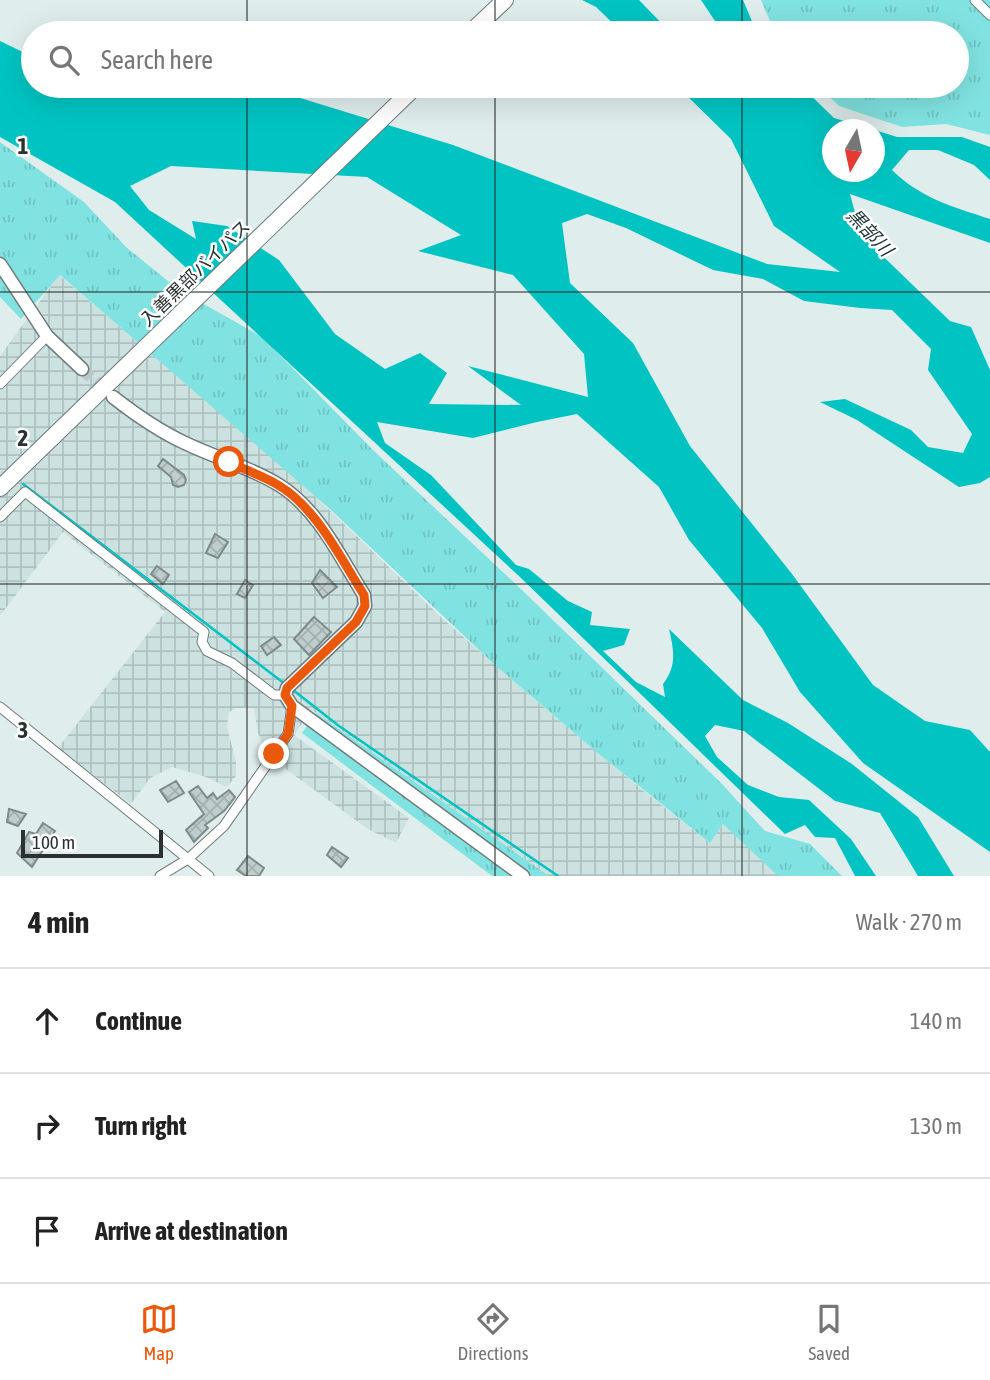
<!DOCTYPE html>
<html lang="en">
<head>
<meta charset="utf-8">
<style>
  :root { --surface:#fff; --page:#f6f6f6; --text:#222; --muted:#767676; --line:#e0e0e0; --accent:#ea580c }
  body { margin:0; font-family:"Asap Condensed","Noto Sans JP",sans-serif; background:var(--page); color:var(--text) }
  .compass { position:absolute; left:822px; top:119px; width:63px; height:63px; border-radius:50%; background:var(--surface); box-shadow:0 7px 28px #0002; rotate:189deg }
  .scale { position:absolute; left:21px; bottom:18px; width:142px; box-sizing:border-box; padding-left:7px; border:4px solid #2b3131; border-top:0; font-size:19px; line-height:24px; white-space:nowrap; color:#2b3131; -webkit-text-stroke:5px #fff; paint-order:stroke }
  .stop { position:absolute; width:21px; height:21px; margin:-16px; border:5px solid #ea580c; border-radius:50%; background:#fff }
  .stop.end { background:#ea580c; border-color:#fff; box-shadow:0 2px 7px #0008 }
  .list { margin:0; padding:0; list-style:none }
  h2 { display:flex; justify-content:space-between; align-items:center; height:91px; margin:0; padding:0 28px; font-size:30px }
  h2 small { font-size:23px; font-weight:400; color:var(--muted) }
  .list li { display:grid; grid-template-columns:46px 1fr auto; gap:21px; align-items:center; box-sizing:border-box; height:105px; padding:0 28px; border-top:2px solid var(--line) }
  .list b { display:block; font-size:26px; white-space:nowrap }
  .list em { font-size:23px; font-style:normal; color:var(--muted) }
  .icon { flex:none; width:38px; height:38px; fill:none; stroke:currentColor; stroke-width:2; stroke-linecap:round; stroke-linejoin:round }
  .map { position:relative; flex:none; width:990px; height:876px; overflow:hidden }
  .search { position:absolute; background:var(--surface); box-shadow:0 7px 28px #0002; left:21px; right:21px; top:21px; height:77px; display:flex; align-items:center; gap:18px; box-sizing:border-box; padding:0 24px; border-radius:38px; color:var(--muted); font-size:26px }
  .sheet { height:406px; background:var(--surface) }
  nav { display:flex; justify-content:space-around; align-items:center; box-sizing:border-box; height:98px; border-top:2px solid var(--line); background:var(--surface); font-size:19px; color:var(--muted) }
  nav a { display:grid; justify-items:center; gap:4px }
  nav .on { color:var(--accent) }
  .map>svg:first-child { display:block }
  .industrial { fill:url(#industrial-grid) }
  .grass { fill:url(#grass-tufts) }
  .water { fill:#01c4c2; fill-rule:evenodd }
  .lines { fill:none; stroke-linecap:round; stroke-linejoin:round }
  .stream { stroke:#01c4c2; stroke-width:2.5 }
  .building { fill:url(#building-cross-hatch); stroke:#7e8b8b; stroke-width:2 }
  .secondary-tunnel { stroke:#bbc7c7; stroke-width:12; stroke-dasharray:12 6; stroke-linecap:butt }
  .street-casing { stroke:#6f7c7b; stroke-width:11 }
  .secondary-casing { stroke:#6f7c7b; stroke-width:15 }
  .highway-casing { stroke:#6f7c7b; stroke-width:18 }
  .street { stroke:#fff; stroke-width:9 }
  .secondary { stroke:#fff; stroke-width:12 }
  .highway { stroke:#fff; stroke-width:16 }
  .route { stroke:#ea580c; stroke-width:9 }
  .grid { fill:none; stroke:#2b3131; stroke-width:2; stroke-opacity:0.55 }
  .labels { text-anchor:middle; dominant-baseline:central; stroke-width:5; stroke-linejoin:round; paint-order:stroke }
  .street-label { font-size:18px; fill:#2b3131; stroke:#fff }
  .water-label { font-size:19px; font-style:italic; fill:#1a3433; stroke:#fff }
  .grid-label { font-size:23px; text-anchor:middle; font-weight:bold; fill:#2b3131; stroke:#fff; stroke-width:5; stroke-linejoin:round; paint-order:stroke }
</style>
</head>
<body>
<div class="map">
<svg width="990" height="876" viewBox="0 0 990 876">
  <defs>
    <pattern id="industrial-grid" width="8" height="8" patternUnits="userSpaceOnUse" patternTransform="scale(1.75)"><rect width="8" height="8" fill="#cbe2e1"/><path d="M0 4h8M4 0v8" fill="none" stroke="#aec2c2"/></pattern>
    <pattern id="grass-tufts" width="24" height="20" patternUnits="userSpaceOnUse" patternTransform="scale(1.75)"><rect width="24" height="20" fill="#80e3e1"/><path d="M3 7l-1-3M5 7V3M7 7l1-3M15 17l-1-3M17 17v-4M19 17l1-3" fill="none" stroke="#6fc3c2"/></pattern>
    <pattern id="building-cross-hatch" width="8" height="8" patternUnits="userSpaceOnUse" patternTransform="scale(1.75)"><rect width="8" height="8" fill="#bfcdcc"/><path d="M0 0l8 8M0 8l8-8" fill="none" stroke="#a4b0b0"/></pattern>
  </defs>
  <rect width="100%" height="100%" fill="#dfedec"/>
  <path class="industrial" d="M59,275L296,478L442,618L534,699L651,797L710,843L723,824L781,876H549L312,710L294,735L409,818L396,843L368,829L287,770L265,750L258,733L254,708H236L229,712L227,727L236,762V776L227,787L206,777L172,767L150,778L131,804L58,748L165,612L63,532L0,616V356Z"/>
  <path class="grass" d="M761,0H990V135L946,124L902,127L839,106L819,86H957V33H775Z
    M0,142L84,202L126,247L179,290L262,337L375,452L522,590L721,783L765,831L810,844L842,876H778L723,824L710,843L599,754L496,666L331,510L60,275L21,319L0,297Z
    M316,713L549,876H492L302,733Z"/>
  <path class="water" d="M582,0H639L671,33H623L596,7Z
    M701,0H743L757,33H723Z
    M0,41L33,57V86H213L284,93L453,145L767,264L840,272L774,226L731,139L677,86H801L834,118L872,129L832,130V172H874L875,130L897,137H962L990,147V180L974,165L938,150H909L892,170C922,199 951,206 990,219V243L850,194L861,235L950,321L971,327L990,370V477L980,483L959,487L857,420L820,402L845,399L911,430L928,447L963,453L972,434L928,370L931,349L892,310L860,308L804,301L763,279L713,270L626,228L587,214L562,223L570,283L633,343L690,446L792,574L873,685L925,721L970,730L990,752V852L863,763L800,692L762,628L689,540L659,487L577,414L537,422L473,438L377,422L385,443L431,475L516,565L529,569L568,601L592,612L590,625L630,629L624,645L603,651L636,682L665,697L663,684C677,666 674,650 669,629L743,700L788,723L852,764L918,817L954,876H918L880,813L835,801L744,731L715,725L705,736L717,757L748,785L779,797L809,800L851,839L876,876H855L835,838L815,837L805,825L785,834L520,577L115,202L0,137ZM171,166L367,177L461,235L418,251L513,275L584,354L588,397L468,366L521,405L429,404L447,373L420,353L385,369L335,334L279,260L227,226L192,221L196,239L149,210L130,186Z"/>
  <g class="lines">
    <path class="stream" d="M23,484L285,684
      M293,690L339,726L558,876"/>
  </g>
  <path class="building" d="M163,459L184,475L186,480L184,485L178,487L173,485L171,477L158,466Z
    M215,534L228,542L218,558L206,553Z
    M157,566L169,575L163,584L151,574Z
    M320,570L337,587L323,598L312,583Z
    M245,580L253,585L245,598L237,594Z
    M314,617L331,632L309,655L294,639Z
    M274,637L281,645L267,655L261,646Z
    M176,781L184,793L168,802L160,790Z
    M198,786L207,798L213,793L217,799L229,790L235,797L224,811L205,825L208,828L194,842L186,830L204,814L189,792Z
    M9,809L26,814L18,826L7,822Z
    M43,823L55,831L32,867L17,853L29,832L36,834Z
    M332,847L348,858L341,867L327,855Z
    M248,856L264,868L259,876H246L237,870Z"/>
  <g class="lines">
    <path class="secondary-tunnel" d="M82,369L108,392"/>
    <g class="street-casing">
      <path id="street" d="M975,0L990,15
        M0,384L47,336
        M0,517L25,492L204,632L202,642L207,651L232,663L274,695H285
        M0,707L209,876
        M160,876L188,859L224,826L288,734L292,706"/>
    </g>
    <g class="secondary-casing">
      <path id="secondary" d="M0,264L47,336L82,369
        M113,397C136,415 159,431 185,443C216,458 250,467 279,485C318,509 340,557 364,595L365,606L356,622L287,688L285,695L292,706L523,876"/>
    </g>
    <g class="highway-casing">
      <path id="highway" d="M470,33L505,0
        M0,488L416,86"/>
    </g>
    <use href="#street" class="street"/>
    <use href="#secondary" class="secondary"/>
    <use href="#highway" class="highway"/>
  </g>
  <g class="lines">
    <path class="route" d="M229,462C245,470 263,476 278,485C316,507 341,559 364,595L365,606L356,622L287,688L285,695L292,706L288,734L274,754"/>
  </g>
  <path class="grid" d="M247,0V33M495,0V33M742,0V33M247,86V876M495,86V876M742,86V876M0,292H990M0,584H990"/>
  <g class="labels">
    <g class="street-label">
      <text transform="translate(195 273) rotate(-44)">入善黒部バイパス</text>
    </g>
    <g class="water-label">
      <text transform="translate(870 232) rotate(47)">黒部川</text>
    </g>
  </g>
  <g class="grid-label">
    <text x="23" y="154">1</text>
    <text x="23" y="446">2</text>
    <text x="23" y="738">3</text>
  </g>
</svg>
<svg class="compass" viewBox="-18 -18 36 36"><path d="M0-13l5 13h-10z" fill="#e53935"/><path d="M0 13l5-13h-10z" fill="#767676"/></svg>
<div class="scale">100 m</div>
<div class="stop" style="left:229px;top:462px"></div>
<div class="stop end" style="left:274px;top:754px"></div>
<div class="search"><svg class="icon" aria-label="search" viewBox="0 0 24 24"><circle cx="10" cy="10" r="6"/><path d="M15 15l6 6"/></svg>Search here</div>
</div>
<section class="sheet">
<h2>4 min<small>Walk · 270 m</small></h2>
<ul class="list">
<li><svg class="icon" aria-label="ahead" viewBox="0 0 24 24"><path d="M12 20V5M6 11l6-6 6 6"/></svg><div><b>Continue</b></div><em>140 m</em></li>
<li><svg class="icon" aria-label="right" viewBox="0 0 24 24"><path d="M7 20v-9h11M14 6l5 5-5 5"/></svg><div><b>Turn right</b></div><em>130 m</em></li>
<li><svg class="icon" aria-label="arrive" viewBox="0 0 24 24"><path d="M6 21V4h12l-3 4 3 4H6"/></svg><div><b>Arrive at destination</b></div></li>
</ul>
</section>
<nav>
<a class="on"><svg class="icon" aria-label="map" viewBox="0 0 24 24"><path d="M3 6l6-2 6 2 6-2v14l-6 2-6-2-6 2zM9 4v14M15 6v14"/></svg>Map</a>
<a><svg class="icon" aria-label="directions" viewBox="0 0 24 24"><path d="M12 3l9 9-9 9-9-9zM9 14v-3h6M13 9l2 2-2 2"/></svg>Directions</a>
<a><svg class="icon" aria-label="saved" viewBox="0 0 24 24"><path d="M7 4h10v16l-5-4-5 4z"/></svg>Saved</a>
</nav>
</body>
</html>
